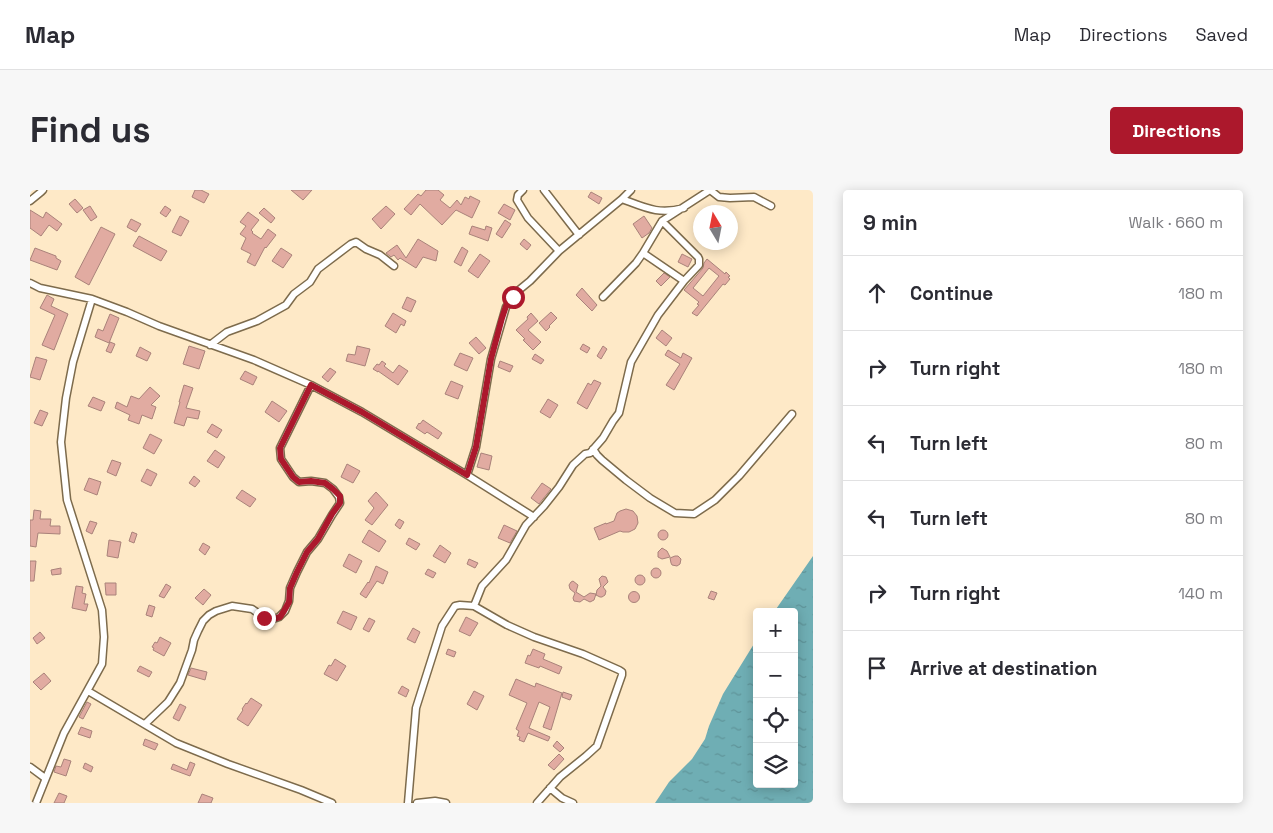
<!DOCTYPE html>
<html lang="en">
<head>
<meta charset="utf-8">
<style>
  :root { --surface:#fff; --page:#f7f7f7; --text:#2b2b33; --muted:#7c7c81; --line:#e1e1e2; --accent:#ac182c }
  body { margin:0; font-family:"Space Grotesk",sans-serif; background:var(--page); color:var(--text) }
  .controls { position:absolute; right:15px; bottom:15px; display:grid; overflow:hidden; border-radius:5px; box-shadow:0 2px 12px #0003 }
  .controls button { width:45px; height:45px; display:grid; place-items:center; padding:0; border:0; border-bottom:1px solid var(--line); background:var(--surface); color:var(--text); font:25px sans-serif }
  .compass { position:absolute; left:663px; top:15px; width:45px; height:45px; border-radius:50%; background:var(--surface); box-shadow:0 2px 12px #0003; rotate:350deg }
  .stop { position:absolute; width:15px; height:15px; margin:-11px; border:4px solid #ac182c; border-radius:50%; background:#fff }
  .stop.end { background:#ac182c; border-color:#fff; box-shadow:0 1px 5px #0008 }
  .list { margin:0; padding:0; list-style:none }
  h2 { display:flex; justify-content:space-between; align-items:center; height:65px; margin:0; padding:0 20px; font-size:21px }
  h2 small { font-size:16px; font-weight:400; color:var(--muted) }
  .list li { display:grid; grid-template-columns:32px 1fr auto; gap:15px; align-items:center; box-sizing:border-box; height:75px; padding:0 20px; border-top:1px solid var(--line) }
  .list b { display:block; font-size:19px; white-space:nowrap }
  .list em { font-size:16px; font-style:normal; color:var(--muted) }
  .icon { flex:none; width:28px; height:28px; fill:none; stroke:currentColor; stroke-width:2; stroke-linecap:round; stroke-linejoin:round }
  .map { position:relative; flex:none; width:783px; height:613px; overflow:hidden; border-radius:5px }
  header { display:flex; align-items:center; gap:30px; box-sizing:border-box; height:70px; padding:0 25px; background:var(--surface); border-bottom:1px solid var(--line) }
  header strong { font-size:24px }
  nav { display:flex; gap:28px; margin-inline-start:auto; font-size:18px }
  .intro { display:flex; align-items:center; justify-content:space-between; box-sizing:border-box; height:120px; padding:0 30px }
  h1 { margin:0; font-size:35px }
  .button { padding:12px 22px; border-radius:5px; background:var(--accent); color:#fff; font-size:18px; font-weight:700 }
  main { display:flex; gap:30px; padding:0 30px }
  aside { flex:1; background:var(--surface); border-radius:5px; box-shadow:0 2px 12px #0003 }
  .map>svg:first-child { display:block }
  .water { fill:url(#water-ripples) }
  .building { fill:#e1aba1; stroke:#a9827a; fill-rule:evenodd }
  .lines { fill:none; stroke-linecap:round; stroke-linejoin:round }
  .minor-casing { stroke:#7d6b4c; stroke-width:9 }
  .minor { stroke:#fff; stroke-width:6 }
  .route { stroke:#ac182c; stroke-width:6 }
</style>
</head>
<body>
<header>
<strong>Map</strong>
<nav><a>Map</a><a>Directions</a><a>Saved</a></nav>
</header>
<div class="intro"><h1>Find us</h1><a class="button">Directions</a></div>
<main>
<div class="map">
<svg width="783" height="613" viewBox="0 0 783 613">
  <defs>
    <pattern id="water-ripples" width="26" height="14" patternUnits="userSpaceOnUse" patternTransform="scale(1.25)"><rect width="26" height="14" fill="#6faeb4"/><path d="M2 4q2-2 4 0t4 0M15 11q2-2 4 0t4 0" fill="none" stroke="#5f9499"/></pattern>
  </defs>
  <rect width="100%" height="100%" fill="#fee9c7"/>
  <path class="water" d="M783,366V613H625L639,592L662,569L675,549L679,536L693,504L727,449V594H764V422H744Z"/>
  <path class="building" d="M165,0H171L179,4L174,13L162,7Z
    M261,0H282L273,10Z
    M396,0H408L414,5L410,10L420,18L427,10L431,15L435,7L439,9L440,6L450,11L442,28L426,20L412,35L390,14L381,25L374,19L388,4L391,6Z
    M561,2L572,8L569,14L558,7Z
    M45,9L53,18L47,23L39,14Z
    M474,14L485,20L480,30L468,23Z
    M60,16L67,27L61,31L53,20Z
    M135,16L141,20L136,27L130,23Z
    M356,16L365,24L351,39L342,29Z
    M234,18L245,28L241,33L229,23Z
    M0,20L13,28L16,22L32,34L27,41L19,35L11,46L0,38Z
    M218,22L229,30L221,40L223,42L222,43L231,49L238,39L246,45L236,58L235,57L225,76L217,72L221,64L211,59L216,48L210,44L216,36L210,32Z
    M150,26L159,31L151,46L142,42Z
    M614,26L622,38L619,43L612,48L603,34Z
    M101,29L111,34L106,42L97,37Z
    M475,30L481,34L472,48L466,44Z
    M442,36L455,40L456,36L462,38L458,51L439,44Z
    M71,37L85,44L59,95L45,87Z
    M109,46L137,61L131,71L103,56Z
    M388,49L408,61L406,71L393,67L386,78L370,68L368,70L364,65L361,67L356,63L367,55L376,68Z
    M494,49L501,55L497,60L490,54Z
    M432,57L438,61L431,76L424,72Z
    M5,58L26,66V68L31,71L27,80L0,70Z
    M251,58L262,65L253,78L242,71Z
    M450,64L460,71L448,88L438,81Z
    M652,64L662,69L658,77L648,72Z
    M677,69L695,84L696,82L700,86L698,87L700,89L695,95L693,94L667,126L662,123L669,115L667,114L669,112L654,100L673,78L674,73ZM679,78L689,86L673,106L663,98Z
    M634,83L640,87L631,96L626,91Z
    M552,98L567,115L562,121L546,105Z
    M17,105L24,109L21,116L38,124L24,160L12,155L25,125L10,118Z
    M377,107L386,111L381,122L372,118Z
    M521,122L527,128L519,136L520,137L516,141L509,133Z
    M363,123L376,131L374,136L371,134L366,143L355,136Z
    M501,123L508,131L498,140L511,152L503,160L493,150L495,149L486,140L498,129L497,127Z
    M80,124L89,128L79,153L65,147L68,139L73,141Z
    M632,140L642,148L636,156L626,148Z
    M446,147L456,158L449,164L439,153Z
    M80,152L85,154L81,163L76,161Z
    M553,154L560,158L557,163L550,159Z
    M159,156L175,161L169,179L153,174Z
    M327,156L340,159L335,176L316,171L318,164L325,165Z
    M573,156L577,159L571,169L567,166Z
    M110,157L121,163L117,171L106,166Z
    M638,160L651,168L653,163L662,168L644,200L636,195L650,174L635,165Z
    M430,163L443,168L437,181L424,175Z
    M505,164L514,170L511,174L502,169Z
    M6,167L17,170L10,190L0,187Z
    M352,171L356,174L354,176L363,183L369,175L378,181L368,195L348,181V182L343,179L347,174L349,175Z
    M470,171L483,176L480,182L468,177Z
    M300,178L306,182L298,192L292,187Z
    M215,181L227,187L223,195L210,189Z
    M564,190L571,193L557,219L547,213L558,193L561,195Z
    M421,191L433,196L428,209L415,204Z
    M154,195L163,198L156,218L170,221L168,229L157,227L154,236L144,233L150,212H149Z
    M120,197L130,206L121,215L126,217L122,229L112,225L109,234L98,230L100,225L85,218L87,212L97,217L101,206L109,209Z
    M63,207L75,212L71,221L58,216Z
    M518,209L528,215L520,228L510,222Z
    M242,211L257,221L249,232L235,222Z
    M10,220L18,223L12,236L4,233Z
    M393,230L412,243L408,249L397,242L395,244L386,238L389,233L390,234Z
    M182,234L192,240L187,248L177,242Z
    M120,244L132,250L124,264L113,258Z
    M185,260L195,267L188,278L177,271Z
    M451,263L462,266L459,280L447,277Z
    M82,270L91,273L86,286L77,282Z
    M317,274L330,281L323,293L311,287Z
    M117,279L127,284L121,296L111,291Z
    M164,286L170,291L165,297L159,293Z
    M59,288L71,292L67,305L54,300Z
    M512,293L521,299L509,314L501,308Z
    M212,300L226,309L220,317L206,308Z
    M346,302L358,315L342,335L335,330L344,318L338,311Z
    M596,319L603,321L607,326L608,333L605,339L599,342H593L590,341L569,350L564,338L576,333V334L584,331L587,323L590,321Z
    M4,320L11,321L10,329H21L20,336H30V344L8,343L6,357L0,356V330H3Z
    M369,329L374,332L370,339L365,335Z
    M60,331L67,333L62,344L56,341Z
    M474,335L487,341L480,353L468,348Z
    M339,340L356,351L349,362L332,352Z
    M628 345a5 5 0 1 1 10 0a5 5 0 1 1-10 0Z
    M102,342L107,344L104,353L99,351Z
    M379,348L390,354L386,360L376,354Z
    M79,350L91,352L88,368L77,366Z
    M173,353L180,357L175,365L169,360Z
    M410,355L421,363L415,373L403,366Z
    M632,358L637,361L640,367L632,369L628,367V362Z
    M319,364L332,371L326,383L313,376Z
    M645,366H648L651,369L650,374L647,376L642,375L641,373L640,368Z
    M439,369L448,373L445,378L437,374Z
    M0,371H6L4,391H0Z
    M346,376L358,382L353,394L347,391L336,408L330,404L338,392L339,393Z
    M31,378V384L22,385L21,380Z
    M621 383a5 5 0 1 1 10 0a5 5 0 1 1-10 0Z
    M398,379L406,383L403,388L395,384Z
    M605 390a5 5 0 1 1 10 0a5 5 0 1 1-10 0Z
    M572,386L576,387L578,392L573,397L576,401L575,405L572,407H570L566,405L567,400L571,396L569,389Z
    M543,391L548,395L546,402L554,407L560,403L566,404L564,410L560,412L554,409L550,412L544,411L543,408L545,403L540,399L539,395L541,392Z
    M75,393H86V405H76Z
    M136,394L141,397L134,408L129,406Z
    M46,396L53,397L52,403L56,404L54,414H58L56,421L42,418Z
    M174,399L181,405L173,415L165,408Z
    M681,401L687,403L684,410L678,408Z
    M598.5 407a5.5 5.5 0 1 1 11 0a5.5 5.5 0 1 1-11 0Z
    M119,415L125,417L122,427L116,425Z
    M313,421L327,427L321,440L307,433Z
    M436,427L448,433L440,446L429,441Z
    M339,428L345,431L339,442L333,439Z
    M383,438L390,442L385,453L377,449Z
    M10,442L15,448L7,454L3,448Z
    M130,447L141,453L134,466L123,460L124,458L122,457L125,452L127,453Z
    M418,459L426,462L424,467L416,464Z
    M503,459L515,464L513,469L532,477L529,484L510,476L509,478L495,473L498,465L500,466Z
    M305,469L316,476L307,491L294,484L299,475L301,476Z
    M110,476L122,482L119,487L107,481Z
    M161,478L177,482L175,490L158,485Z
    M14,483L21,491L11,500L3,492Z
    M486,489L505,497L506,493L532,503L521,540L513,537L520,517L509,512L499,538L520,547L518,551L498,543L494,552L489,550L490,547L487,546L489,541L486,539L497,513L479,505Z
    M372,496L379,500L376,507L368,503Z
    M444,501L454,506L447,520L437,514Z
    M533,502L542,505L540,510L532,507Z
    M221,508L232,515L218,536L207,529L213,520L212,519L216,513L217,514Z
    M57,512L61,514L53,529L49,527Z
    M150,514L156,517L149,531L143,528Z
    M51,537L62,541L60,548L48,544Z
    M115,549L128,554L125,560L113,555Z
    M527,551L534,558L530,562L523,556Z
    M529,564L534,569L524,580L518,575Z
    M34,569L41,571L36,586L24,582L26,576L31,577Z
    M160,572L165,574L160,586L141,579L143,574L157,580Z
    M55,573L63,577L61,582L53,578Z
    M29,603L37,606L34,613H24Z
    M172,604L183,608L181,613H168Z"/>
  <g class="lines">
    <g class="minor-casing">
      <path id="minor" d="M493,0L488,5L487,10L498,28L529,61
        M514,0L549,45
        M592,9L601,0
        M0,11L11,2L13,0
        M613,63L654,91
        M0,93L10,98L62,109L97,122L129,136L224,170L281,195L332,222L437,285L504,327
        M573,107L606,73L613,63L632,31L680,0L689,7L700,8L724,7L741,16
        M180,155L197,142L227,131L256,115L264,104L280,92L288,79L321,54L326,52L336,59L350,65L364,76
        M563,259L567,265L572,270L596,290L620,308L645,323L664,324L685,310L709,286L762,224
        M437,285L446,257L461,169L476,117L489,100L500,91L529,61L592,9C616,18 629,25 654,18
        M444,416L477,435L504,447L553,464L589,480L592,482V485L567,556L556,566L530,587L507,613
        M58,501L146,553L198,574L271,600L302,613
        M115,534L138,512L150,493L162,460L164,450L168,441L173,431L179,425L186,421L202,416L222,419L235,428L243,429L249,427L255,421L259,411L260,398L267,382L277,362L288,349L302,325L310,313L309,307L303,299L295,293L281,291L269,292L263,287L251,269L250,258L281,195
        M0,577L15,588
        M520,598L532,608L543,613
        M6,613L34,543L72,474L74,447L72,420L37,310L31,252L36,208L43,172L62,109
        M378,613L386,518L412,436L425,416L430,415L444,416L452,396L476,370L496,335L514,316L529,297L543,275L555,264L560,263L573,248L583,231L589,223L601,172L628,125L654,91L669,75V69L668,67L632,31
        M387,613L405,611L416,613"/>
    </g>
    <use href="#minor" class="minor"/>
  </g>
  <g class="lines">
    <path class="route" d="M234,428L243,429L250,427L254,421L259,412L260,398L267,382L277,362L288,349L302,324L310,313V306L303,299L295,293L281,291L269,292L263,287L251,269L250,258L281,195L332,222L437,285L446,257L461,169L472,128L476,116L483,107"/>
  </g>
</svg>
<div class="controls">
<button>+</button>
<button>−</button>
<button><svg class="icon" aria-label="locate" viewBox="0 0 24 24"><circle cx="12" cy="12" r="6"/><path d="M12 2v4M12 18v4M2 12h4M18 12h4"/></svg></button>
<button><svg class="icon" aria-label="layers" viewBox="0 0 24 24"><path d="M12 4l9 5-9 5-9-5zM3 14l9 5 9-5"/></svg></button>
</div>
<svg class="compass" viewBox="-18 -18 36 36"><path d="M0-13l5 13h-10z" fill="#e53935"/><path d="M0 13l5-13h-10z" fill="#7c7c81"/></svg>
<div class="stop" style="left:483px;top:107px"></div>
<div class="stop end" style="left:234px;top:428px"></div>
</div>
<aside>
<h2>9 min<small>Walk · 660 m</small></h2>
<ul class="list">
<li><svg class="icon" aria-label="ahead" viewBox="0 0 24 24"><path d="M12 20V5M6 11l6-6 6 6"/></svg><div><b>Continue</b></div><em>180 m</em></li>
<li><svg class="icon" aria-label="right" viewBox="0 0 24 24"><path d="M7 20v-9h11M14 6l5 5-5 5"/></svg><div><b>Turn right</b></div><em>180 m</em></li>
<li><svg class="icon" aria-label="left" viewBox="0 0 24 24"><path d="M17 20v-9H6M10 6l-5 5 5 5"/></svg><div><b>Turn left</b></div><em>80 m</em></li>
<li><svg class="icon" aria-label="left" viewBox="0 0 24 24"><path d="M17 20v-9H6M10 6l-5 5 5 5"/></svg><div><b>Turn left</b></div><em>80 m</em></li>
<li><svg class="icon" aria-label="right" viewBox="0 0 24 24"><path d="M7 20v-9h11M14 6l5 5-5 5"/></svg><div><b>Turn right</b></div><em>140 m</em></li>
<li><svg class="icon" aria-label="arrive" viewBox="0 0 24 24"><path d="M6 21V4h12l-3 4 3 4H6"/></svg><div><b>Arrive at destination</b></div></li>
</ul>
</aside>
</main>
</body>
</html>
